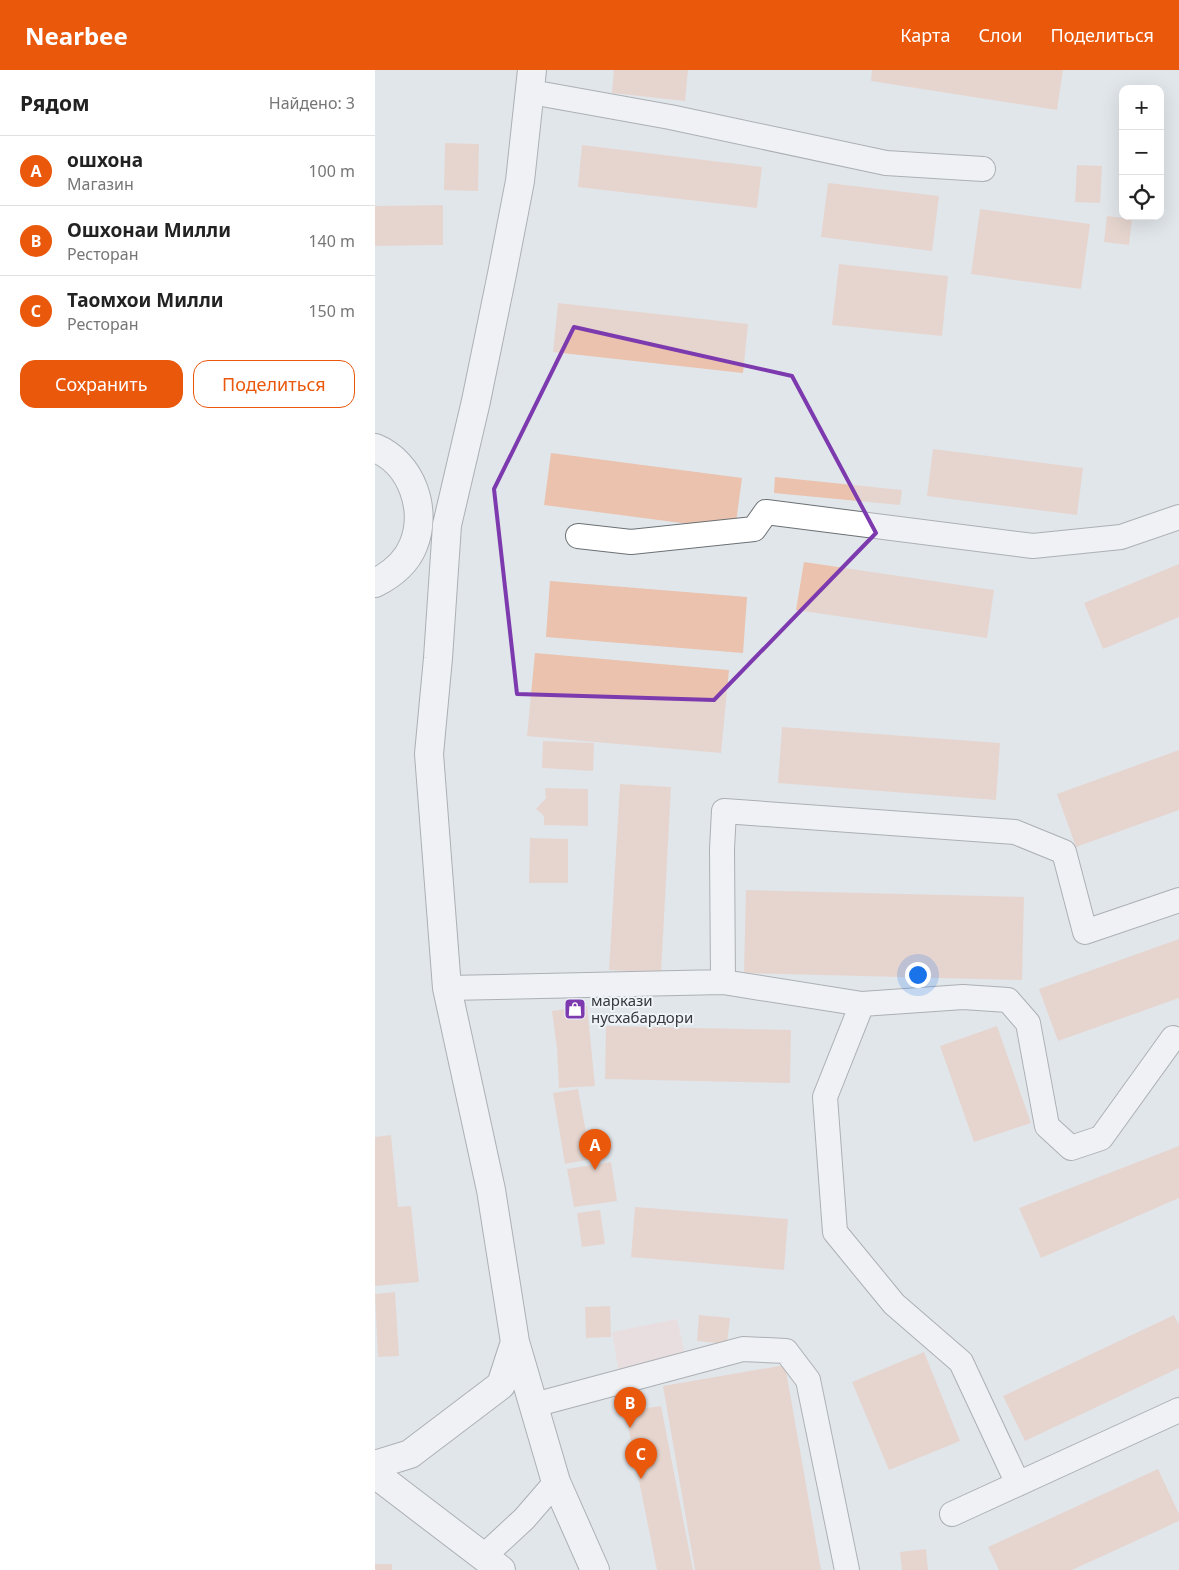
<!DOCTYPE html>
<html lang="ru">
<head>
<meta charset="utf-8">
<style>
  :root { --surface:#fff; --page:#f2f2f2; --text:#222; --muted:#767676; --line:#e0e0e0; --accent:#ea580c }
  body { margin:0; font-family:"Noto Sans",sans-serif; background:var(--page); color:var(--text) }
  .controls { position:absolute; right:15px; top:15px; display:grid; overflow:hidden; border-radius:10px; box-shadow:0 5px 20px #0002 }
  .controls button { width:45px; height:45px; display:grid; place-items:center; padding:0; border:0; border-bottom:1px solid var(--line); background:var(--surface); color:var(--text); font:25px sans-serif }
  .you { position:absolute; left:542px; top:904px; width:18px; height:18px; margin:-12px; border:4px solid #fff; border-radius:50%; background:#1a73e8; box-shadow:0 0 0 8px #1a73e833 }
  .badge { display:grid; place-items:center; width:32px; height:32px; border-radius:50%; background:var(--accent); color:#fff; font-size:16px; font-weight:700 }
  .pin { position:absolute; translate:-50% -41px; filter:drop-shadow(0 1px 2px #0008) }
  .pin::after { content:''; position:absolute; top:26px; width:18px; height:15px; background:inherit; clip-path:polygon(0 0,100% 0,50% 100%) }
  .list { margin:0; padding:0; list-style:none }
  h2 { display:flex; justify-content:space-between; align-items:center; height:65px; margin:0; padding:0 20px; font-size:21px }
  h2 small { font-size:16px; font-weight:400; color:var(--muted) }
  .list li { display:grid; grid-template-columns:32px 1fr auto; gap:15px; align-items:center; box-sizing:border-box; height:70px; padding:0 20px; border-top:1px solid var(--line) }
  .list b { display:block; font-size:19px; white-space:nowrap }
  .list p { margin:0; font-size:16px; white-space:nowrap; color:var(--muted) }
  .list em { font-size:16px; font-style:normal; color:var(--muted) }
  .actions { display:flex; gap:10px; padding:15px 20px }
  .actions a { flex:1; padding:11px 0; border:1px solid var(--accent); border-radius:15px; text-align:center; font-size:18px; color:var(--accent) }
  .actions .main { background:var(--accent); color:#fff }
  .icon { flex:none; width:28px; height:28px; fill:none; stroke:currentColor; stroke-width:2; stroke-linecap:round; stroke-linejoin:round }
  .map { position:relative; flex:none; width:804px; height:1500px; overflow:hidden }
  header { display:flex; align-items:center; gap:30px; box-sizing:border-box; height:70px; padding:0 25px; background:var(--accent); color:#fff }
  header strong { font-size:24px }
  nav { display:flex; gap:28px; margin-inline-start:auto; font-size:18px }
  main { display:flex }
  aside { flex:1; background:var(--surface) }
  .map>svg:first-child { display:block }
  .industrial { fill:#efd5d0 }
  .building { fill:#eac2ae }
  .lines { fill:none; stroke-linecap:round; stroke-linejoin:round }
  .street-casing { stroke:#6b7073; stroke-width:26 }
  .secondary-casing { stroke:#6b7073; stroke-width:30 }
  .street { stroke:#fff; stroke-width:24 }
  .secondary { stroke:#fff; stroke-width:28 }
  .marked { fill:none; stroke:#7c3aae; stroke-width:4; stroke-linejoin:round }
  .labels { text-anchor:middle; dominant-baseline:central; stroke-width:4; stroke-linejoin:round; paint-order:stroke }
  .poi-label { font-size:15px; fill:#37393b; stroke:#eef4f8; text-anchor:start }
</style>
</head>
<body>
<header>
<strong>Nearbee</strong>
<nav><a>Карта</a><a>Слои</a><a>Поделиться</a></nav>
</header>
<main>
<aside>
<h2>Рядом<small>Найдено: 3</small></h2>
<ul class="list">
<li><span class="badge">A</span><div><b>ошхона</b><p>Магазин</p></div><em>100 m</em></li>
<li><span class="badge">B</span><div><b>Ошхонаи Милли</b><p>Ресторан</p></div><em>140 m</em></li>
<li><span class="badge">C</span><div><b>Таомхои Милли</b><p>Ресторан</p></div><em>150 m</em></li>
</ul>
<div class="actions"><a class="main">Сохранить</a><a>Поделиться</a></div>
</aside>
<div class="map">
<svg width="804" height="1500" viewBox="0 0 804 1500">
  <rect width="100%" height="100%" fill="#e1e6eb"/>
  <path class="industrial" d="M302,1249L311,1288L244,1304L237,1262Z"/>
  <path class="building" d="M239,0H313L310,31L237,23Z
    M497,0H688L682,40L496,11Z
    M70,73L104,74L103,121L69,120Z
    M207,75L387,97L382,138L203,117Z
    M702,95L727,96L725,133L700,132Z
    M453,113L564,126L557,181L446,167Z
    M68,135V175L0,176V136Z
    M605,139L715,154L706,219L596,204Z
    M732,146L757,149L754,175L729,172Z
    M464,194L573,206L567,266L457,255Z
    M183,233L373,254L368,303L178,282Z
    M558,379L708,398L702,445L552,426Z
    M176,383L367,408L360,460L169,435Z
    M400,407L527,420L525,435L399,423Z
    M429,492L619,520L612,568L421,540Z
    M804,494V547L728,579L709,533Z
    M175,511L372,527L368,583L171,567Z
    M160,583L354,600L346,683L152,666Z
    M407,657L625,673L621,730L403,713Z
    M168,671L219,673L218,701L167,698Z
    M804,680V740L701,777L682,724Z
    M245,714L296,717L286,903L234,900Z
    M170,718L213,719V756L169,755V746L161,739L171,728Z
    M155,768L193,769V813H154Z
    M371,820L649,827L647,910L369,903Z
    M804,869V928L683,971L664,919Z
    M212,936L220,1016L184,1018L182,979L177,941Z
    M231,956L416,960L415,1013L230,1009Z
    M622,956L656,1053L599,1072L565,976Z
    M203,1019L216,1089L190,1094L178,1023Z
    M16,1065L23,1137L36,1136L44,1212L0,1216V1067Z
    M804,1076V1128L666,1188L644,1138Z
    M236,1092L242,1131L199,1137L192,1099Z
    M260,1137L413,1149L409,1200L256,1187Z
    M225,1140L230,1174L207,1177L202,1143Z
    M20,1222L24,1286L3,1287L0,1224Z
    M235,1236L236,1267L211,1268L210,1237Z
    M324,1245L355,1248L352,1274L322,1271Z
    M799,1245L804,1255V1298L650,1371L628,1326Z
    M549,1282L585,1371L514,1400L477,1312Z
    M410,1295L446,1500H320L288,1316Z
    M286,1336L318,1500H282L250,1341Z
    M783,1399L804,1444V1451L697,1500H624L613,1477Z
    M551,1479L553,1500H527L525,1482Z
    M0,1494H17V1500H0Z"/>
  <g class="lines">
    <g class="street-casing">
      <path id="street" d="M156,22L295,47L511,93L608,99
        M203,466L256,472L379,459L391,442L658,476L746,467L804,447
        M348,912L347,779L349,741L640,762L689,782L710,862L804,830
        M72,918L348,912L487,934L450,1027L460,1162L519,1234L586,1292L643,1414
        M487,934L588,927L633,930L653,953L672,1056L696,1078L726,1068L798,968
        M159,1335L368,1279L411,1281L433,1310L472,1500
        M577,1444L804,1340
        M109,1486L149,1449L181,1412"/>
    </g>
    <g class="secondary-casing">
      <path id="secondary" d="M157,0L145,111L127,204L101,331L72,455L63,588L54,684L72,918L116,1120L140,1272L181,1412L220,1500
        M0,378C37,393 53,440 38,476C31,493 16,505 0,513
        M0,1395L35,1384L126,1315L140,1272
        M0,1404L126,1500"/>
    </g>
    <use href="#street" class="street"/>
    <use href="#secondary" class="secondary"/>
  </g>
  <path d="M0 0H804V1500H0ZM199,257L417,306L501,463L339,630L142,624L119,419Z" fill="#e1e6eb" fill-opacity=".55" fill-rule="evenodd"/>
  <path class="marked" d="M199,257L417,306L501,463L339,630L142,624L119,419Z"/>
  <defs>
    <g id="shop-square" transform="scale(1.125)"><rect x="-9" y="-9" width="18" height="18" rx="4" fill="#7c3aae" stroke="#eef4f8"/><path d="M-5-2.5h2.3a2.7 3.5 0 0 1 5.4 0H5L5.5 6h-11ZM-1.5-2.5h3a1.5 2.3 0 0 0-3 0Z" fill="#fff"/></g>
  </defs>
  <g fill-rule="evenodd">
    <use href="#shop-square" x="200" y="939"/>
  </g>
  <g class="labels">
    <g class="poi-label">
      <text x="216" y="930">маркази<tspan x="216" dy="17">нусхабардори</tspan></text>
    </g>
  </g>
</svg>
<div class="controls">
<button>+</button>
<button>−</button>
<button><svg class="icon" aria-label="locate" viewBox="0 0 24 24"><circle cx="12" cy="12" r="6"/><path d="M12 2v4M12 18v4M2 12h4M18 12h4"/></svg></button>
</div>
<div class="you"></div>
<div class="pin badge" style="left:220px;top:1100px">A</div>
<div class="pin badge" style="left:255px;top:1358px">B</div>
<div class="pin badge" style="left:266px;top:1409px">C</div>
</div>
</main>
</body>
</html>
